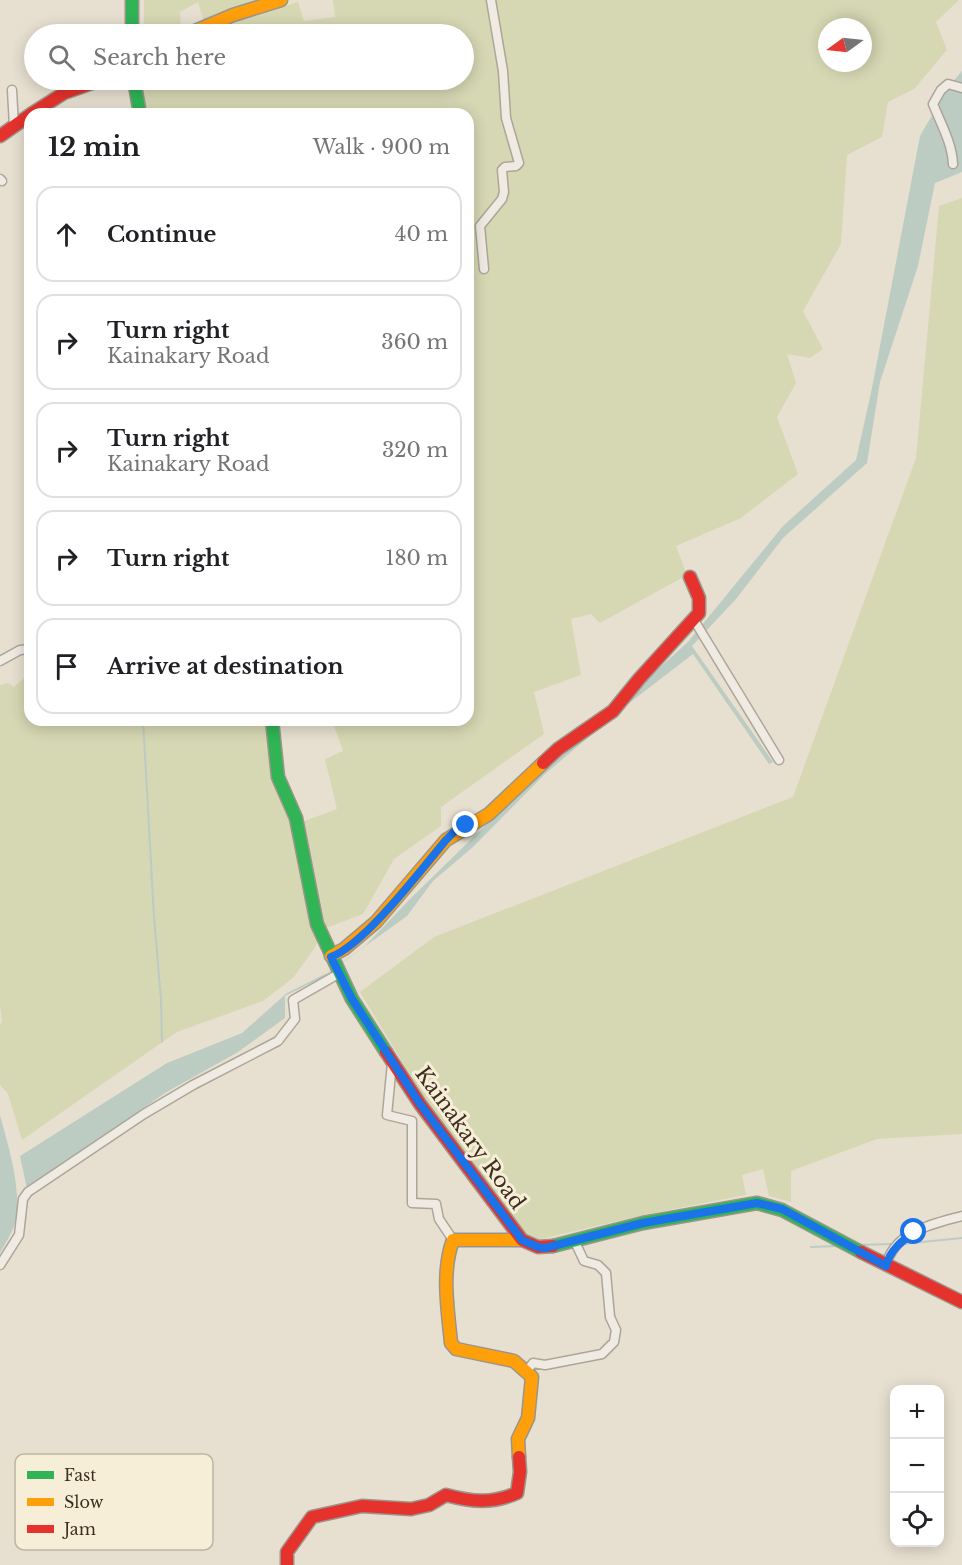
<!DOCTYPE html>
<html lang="en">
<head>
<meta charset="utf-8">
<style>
  :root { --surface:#fff; --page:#f6f6f6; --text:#202124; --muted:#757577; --line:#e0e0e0 }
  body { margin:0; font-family:"Libre Baskerville",serif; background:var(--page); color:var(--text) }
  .controls { position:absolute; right:18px; bottom:18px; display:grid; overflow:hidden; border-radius:12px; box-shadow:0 3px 15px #0003 }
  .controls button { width:54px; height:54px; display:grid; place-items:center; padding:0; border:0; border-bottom:2px solid var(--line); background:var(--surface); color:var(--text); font:30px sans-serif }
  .compass { position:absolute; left:818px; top:18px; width:54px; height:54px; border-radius:50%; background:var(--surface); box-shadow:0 3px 15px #0003; rotate:255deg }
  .stop { position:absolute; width:18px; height:18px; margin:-14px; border:4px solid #1a73e8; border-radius:50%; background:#fff }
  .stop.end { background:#1a73e8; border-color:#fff; box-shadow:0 2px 6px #0008 }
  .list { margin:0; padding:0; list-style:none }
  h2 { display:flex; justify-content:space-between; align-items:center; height:78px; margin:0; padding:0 24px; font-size:26px }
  h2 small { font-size:20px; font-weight:400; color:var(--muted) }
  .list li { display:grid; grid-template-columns:39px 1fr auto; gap:18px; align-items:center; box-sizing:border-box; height:96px; margin:0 12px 12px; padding:0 12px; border:2px solid var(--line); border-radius:18px }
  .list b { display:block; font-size:22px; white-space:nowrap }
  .list p { margin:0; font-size:20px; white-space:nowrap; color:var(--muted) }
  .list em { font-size:20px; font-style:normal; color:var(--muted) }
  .icon { flex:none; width:33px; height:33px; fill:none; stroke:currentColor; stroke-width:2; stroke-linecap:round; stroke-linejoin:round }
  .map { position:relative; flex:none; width:962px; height:1565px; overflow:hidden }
  .search { position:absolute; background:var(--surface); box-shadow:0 3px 15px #0003; left:24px; top:24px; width:450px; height:66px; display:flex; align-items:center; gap:15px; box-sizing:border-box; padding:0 21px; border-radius:33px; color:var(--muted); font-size:22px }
  .panel { position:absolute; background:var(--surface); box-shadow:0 3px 15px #0003; left:24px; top:108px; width:450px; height:618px; border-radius:18px }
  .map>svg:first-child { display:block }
  .green { fill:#d6d7b3; fill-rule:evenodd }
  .water { fill:#bcccc2 }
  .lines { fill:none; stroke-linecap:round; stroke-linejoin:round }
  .stream { stroke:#bcccc2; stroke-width:2 }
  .street-casing { stroke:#ada599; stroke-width:11 }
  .fast-casing { stroke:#9c958a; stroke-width:15 }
  .slow-casing { stroke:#9c958a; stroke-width:15 }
  .jam-casing { stroke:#9c958a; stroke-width:15 }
  .street { stroke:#efebe3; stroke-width:8 }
  .fast { stroke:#30b455; stroke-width:12 }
  .slow { stroke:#ff9f0a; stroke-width:12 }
  .jam { stroke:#e5322d; stroke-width:12 }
  .route { stroke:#1a73e8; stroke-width:8 }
  .labels { text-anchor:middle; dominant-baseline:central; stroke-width:6; stroke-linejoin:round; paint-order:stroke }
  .street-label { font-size:21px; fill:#3d2e20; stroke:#f7eed8 }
  .key { fill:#f7eed8; stroke:#bfb4a1; stroke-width:1.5 }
  .key-label { font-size:16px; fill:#3d2e20 }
</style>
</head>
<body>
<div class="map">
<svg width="962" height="1565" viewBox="0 0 962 1565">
  <rect width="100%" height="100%" fill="#e7e0d1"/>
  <path class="green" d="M144,0H266L204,22L198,2L180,12L181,32L175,34H144Z
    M333,0H959L936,22L947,50L914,89L888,102L882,137L847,155L841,244L803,311L823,349L810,358L787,354L796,383L777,417L798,474L741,518L676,546L687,575L600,623L591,614L571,619L581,675L534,692L544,734L441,807V826L394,859L363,914L326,928L304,821L337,809L325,759L343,751L334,726L354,720H468V114H147L141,80H464V34H203L231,23L298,2L304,21L335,17ZM827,27H863V63H827Z
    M962,198V1134L877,1139L791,1171V1202L769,1196L763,1169L742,1175L746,1195L648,1214L537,1240L522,1233L427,1103L360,992L434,937L793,797L916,458L939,206Z
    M30,673V720H267L272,779L294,821L319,939L314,949L293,978L263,1001L177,1032L22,1140L8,1094L0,1085V1024L2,1022L0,1004V685L8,683L14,687Z"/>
  <path class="water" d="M962,71V172L935,183L918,266L880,382L867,463L783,538L736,599L692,646L773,762L769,764L693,654L624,707L545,774L473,847L433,881L407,916L321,978L285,996V1018L238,1052L165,1093L27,1189L20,1156L167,1063L242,1033L287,993L327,973L365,946L410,899L500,811L688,642L783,526L856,460L872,388L920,136L949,86Z
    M0,1115C8,1145 23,1192 15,1223C12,1233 5,1244 0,1253Z"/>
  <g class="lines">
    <path class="stream" d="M143,720L154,917L161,1000L162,1042
      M902,1244L962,1238
      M857,1245L893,1244
      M811,1247L837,1246"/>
    <g class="street-casing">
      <path id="street" d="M12,90L14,126
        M953,164C952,143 941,124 933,104L941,90L948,84L962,88
        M0,179L2,181
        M484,269L480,226L502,199L504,192L502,170L505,167L516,166L519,163L506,118L503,71L491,0
        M694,620L779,760
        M0,661L20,650L30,649
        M392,1063L387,1115L412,1121V1203L436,1204L439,1219L453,1240
        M0,1265L19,1235L23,1199L28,1192L144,1114L193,1085L278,1041L295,1019L293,1000L340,973
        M886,1266C894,1231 933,1224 962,1216
        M526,1372L533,1363L545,1365L602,1354L614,1342L616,1330L610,1317L606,1273L598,1265L584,1261L575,1242"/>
    </g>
    <g class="fast-casing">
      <path id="fast" d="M132,0V34
        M134,80L140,114
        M272,720L278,777L296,818L317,924L352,999L386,1052
        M553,1246L643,1223L757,1203L782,1210L861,1252"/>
    </g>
    <g class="slow-casing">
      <path id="slow" d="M188,34L233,15L281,0
        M331,956L344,949L376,922L446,840L489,814L543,763
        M519,1457L518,1439L528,1418L532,1377L514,1361L456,1349L451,1343C448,1310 441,1272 453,1240H522"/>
    </g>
    <g class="jam-casing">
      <path id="jam" d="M31,114L64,93L101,80
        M0,136L30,115
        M543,763L558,749L613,711L639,679L699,613V598L690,577
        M386,1052L420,1104L522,1240L538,1247L553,1246
        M861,1252L962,1302
        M287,1565V1552L312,1517L362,1506L411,1509L429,1505L446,1495C472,1502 492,1504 517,1493L520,1472L519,1457"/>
    </g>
    <use href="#street" class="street"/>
    <use href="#fast" class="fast"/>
    <use href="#slow" class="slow"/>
    <use href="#jam" class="jam"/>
  </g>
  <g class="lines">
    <path class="route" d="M466,825L456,830L446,840C421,870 365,944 331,957L352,999L420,1104L522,1240L538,1247L545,1248L643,1223L757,1203L782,1209L886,1266C890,1250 902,1241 914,1232"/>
  </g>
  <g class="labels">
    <g class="street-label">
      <text transform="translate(470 1138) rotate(54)">Kainakary Road</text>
    </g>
  </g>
  <rect x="15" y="1454" width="198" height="96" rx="9" class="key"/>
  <rect x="27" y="1471" width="27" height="8" fill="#30b455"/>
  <rect x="27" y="1498" width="27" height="8" fill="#ff9f0a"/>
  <rect x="27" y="1525" width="27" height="8" fill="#e5322d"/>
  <g class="key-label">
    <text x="64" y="1481">Fast</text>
    <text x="64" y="1508">Slow</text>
    <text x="64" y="1535">Jam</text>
  </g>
</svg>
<div class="controls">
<button>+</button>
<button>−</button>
<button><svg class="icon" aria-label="locate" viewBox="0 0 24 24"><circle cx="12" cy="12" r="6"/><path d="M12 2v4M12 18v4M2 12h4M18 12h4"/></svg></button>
</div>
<svg class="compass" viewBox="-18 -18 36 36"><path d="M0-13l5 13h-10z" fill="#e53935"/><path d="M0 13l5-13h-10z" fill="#757577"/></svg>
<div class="stop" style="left:914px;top:1232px"></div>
<div class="stop end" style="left:466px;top:825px"></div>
<div class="search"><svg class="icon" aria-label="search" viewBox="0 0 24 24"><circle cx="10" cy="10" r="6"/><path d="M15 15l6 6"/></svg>Search here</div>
<section class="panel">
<h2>12 min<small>Walk · 900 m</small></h2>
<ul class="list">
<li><svg class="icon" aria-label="ahead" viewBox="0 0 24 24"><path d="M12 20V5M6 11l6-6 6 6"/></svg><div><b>Continue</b></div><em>40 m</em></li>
<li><svg class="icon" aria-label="right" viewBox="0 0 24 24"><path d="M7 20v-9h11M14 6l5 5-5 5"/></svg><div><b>Turn right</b><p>Kainakary Road</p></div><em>360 m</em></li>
<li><svg class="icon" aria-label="right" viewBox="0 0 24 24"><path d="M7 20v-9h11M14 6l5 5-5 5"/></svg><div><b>Turn right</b><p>Kainakary Road</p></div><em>320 m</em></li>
<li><svg class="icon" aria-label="right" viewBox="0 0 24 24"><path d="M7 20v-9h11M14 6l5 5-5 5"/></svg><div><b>Turn right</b></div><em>180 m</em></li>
<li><svg class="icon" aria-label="arrive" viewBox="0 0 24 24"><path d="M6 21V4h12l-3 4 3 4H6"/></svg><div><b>Arrive at destination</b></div></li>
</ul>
</section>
</div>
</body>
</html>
